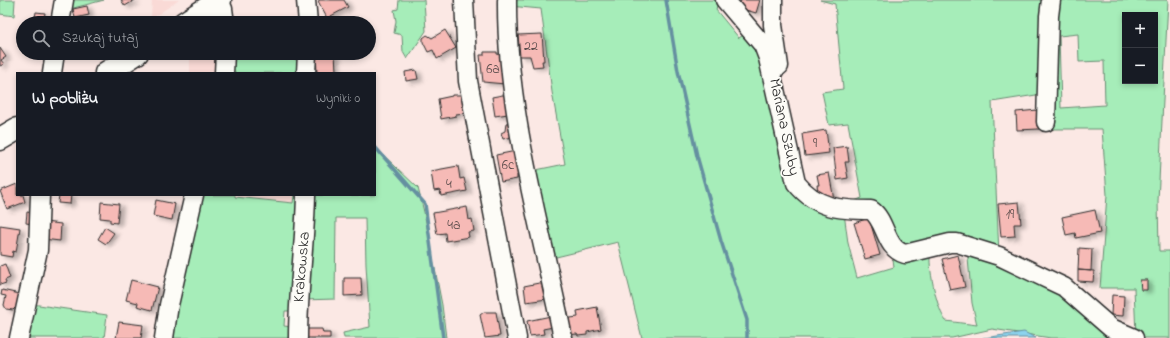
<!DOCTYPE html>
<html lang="pl">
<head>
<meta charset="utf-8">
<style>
  :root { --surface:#171b24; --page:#242831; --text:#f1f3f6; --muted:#9ea1a6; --line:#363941 }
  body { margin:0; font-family:"Indie Flower",sans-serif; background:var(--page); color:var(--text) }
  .controls { position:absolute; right:12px; top:12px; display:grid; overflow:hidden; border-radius:0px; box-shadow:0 2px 6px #0003 }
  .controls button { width:36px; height:36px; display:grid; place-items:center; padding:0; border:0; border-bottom:1px solid var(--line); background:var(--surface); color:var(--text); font:20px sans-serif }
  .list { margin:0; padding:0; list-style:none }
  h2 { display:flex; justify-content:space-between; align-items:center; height:52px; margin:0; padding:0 16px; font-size:17px }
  h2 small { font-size:13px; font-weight:400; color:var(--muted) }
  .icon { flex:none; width:22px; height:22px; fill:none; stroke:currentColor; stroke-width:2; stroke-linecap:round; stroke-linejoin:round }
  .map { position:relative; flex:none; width:1170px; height:338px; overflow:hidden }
  .search { position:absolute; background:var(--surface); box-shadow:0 2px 6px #0003; left:16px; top:16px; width:360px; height:44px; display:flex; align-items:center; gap:10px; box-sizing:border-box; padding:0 14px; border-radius:22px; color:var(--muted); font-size:15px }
  .panel { position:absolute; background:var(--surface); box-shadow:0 2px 6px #0003; left:16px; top:72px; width:360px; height:124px; border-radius:0px }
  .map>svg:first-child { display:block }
  .built { fill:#fadad6 }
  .green { fill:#a6edb9; stroke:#688c72; fill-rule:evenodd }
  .water { fill:#8cd3ee; stroke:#6590a0 }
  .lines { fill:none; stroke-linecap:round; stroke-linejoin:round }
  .stream { stroke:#6590a0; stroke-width:3.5 }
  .building { fill:#f6bab6; stroke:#2b2b2b; filter:url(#shadow) }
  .minor-casing { stroke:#2b2b2b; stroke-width:21 }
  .major-casing { stroke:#2b2b2b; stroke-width:25 }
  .minor { stroke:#fdfcf7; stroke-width:18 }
  .major { stroke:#fdfcf7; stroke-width:22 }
  .labels { text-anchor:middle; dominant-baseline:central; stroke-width:3.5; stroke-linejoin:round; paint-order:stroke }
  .number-label { font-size:14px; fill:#5e4f4e }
  .street-label { font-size:16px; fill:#2b2b2b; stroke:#fdfcf7 }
</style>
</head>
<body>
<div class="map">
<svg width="1170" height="338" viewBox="0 0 1170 338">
  <defs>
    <filter id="shadow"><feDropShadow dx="4.5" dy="2.5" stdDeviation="2" flood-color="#0004"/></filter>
  </defs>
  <rect width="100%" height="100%" fill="#fbe8e4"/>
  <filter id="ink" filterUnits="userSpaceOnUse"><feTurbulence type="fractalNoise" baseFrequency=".025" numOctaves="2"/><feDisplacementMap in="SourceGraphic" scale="8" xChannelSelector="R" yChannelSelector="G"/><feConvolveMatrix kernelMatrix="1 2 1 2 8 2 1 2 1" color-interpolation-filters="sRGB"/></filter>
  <g filter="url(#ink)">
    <path class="built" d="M152,0H179L151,19Z
      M222,55L221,73H190V56Z
      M235,195H294L293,203L235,196Z"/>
    <path class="green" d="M0,0H15L14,16L0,14Z
      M68,0H104L66,10Z
      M399,0H424L426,31L407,59L403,52L402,35L394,33L396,21L394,10L398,9Z
      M509,0H718L716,10L739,38L749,31L760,45L793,181L844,213L848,243L857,278L894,267L892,251L930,256C929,271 937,310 946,321L977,325L972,303L967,247L1060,288L1125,338H1051L992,329L952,338H642L618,242L548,259L531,171L565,164L552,92L541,9L509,6Z
      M1050,0L1045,96L1036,95L992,102L999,254L967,243L905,252L877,212L843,205L862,198L848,123L829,125L822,92L843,89L835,4L820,0Z
      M1054,0H1168L1158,201L1159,251H1170V338H1139L1136,336L1134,288H1100L1107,195L1102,129H1048ZM1125,15H1155V81H1125ZM1078,34L1079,62L1104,61L1105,105L1061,108L1059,36Z
      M228,53L258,59C278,43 283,65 303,58V73H226Z
      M375,147L418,188L424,212L442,305L446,338H344L343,333L370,327L366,265L365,218H336L335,299L303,300L309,195H375Z
      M197,195H235V197L293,203L294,196L300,198L292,311H285L284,326L292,327L294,338H167Z
      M32,304L107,315L104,338H24Z"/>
    <path class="water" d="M1024,332L1036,338H983H984Z"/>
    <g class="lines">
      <path class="stream" d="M666,0L678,71L697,156L721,241L747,320V338
        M375,147L425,204L443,338"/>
    </g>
    <path class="building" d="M121,0H135L125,6Z
      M320,0H344L348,7L327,18L318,1Z
      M741,0H760L756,13L739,8Z
      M87,6L89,15L75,18L73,9Z
      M36,12L45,13L44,19L55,20V23H34Z
      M235,19H252V23H235Z
      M445,30L456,48L437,59L433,50L428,52L423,42V38L427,35L432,38Z
      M542,34L544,61H542L543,66L533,67L530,56H520L518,35Z
      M0,48L6,57L1,60L4,64L0,66Z
      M484,52H497V54L503,55L505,84L483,82L480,55H484Z
      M316,53H335L336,71L317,73Z
      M416,70L418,79L406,81L405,72Z
      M508,94L514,113L495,116L492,97Z
      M452,95H462L465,113L456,114V116L441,119L438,99L452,96Z
      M1038,110L1039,129L1017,130L1016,112Z
      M514,122L517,136L503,139L501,133L505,131L506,123Z
      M826,130L829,153L805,156L802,134Z
      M847,146L849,162H845L848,178L837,180L833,148Z
      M516,151L521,174L517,175V179L501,182L496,155Z
      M458,166L460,179L464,178L467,191L441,196L440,190L434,191L431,171Z
      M829,173L834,200L823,202L821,192L818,193L817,185H819L817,175Z
      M17,184V195H23L25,202L7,209L0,191Z
      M59,195H71L70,204L58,203Z
      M156,200L175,204L172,220L153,216Z
      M101,202L119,204L117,223L110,222V219L100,218Z
      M1019,202L1021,224H1014L1015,236L1001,237L998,204Z
      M467,207L469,220L472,219L474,231L468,232L469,237L446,241L445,233L437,234L433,213Z
      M1095,210L1100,233L1076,238L1075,233L1066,235L1062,217Z
      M27,212L33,213L32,224L26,223Z
      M869,218L880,255L865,259L854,223Z
      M45,222L61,224L60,241L43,239Z
      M0,225L20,228L16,252L13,251L12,257L0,255Z
      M105,227L114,233L106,244L98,239Z
      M1079,248L1092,249L1091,271L1078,270Z
      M958,255L965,287L950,290L942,259Z
      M5,264L10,278L5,280L6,283L0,285V266Z
      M1078,270L1094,271L1093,282L1078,281Z
      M344,278H361L362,295L344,296Z
      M131,280L158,287L152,310L137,306L138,303L126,300Z
      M1140,280H1147V290H1141Z
      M544,282L547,299L526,302L524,286Z
      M2,290L24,295L17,306L13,310L6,309L4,305L6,296L1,295Z
      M1112,295L1124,296L1123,316L1111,315Z
      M597,307L601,329L587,332V335L578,336L577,334L566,335L563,319L578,317L577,311Z
      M484,312H496L500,336L485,338L480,315Z
      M551,316L553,327L543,329L544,334L530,336L527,321Z
      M119,322L143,325L141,338H116Z
      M306,329H322L323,333H330V338H306Z"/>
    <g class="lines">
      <g class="minor-casing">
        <path id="minor" d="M306,0L308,23
          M464,0L468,81L517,338
          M507,0C506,114 541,226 563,338
          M725,0L763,45L768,58L796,183C817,209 840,210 871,210C887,221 884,248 905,254L950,243H957L999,256L1064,287L1111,328L1134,338
          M773,0V25L779,66
          M219,1L223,9L225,23
          M60,23L64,0
          M52,73L55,53
          M224,73L225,53
          M306,73L307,53
          M1046,122L1049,16L1051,0
          M19,338L38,250L40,195
          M164,338L169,305L194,195
          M298,338C298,290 305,243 306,195"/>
      </g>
      <g class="major-casing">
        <path id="major" d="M184,23L220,0
          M106,73L137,53
          M0,139L17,129"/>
      </g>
      <use href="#minor" class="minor"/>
      <use href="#major" class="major"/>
    </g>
  </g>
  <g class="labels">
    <g class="number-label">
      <text x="531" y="46">22</text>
      <text x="493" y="69">6a</text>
      <text x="815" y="143">9</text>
      <text x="508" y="165">6c</text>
      <text x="449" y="184">4</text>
      <text x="1010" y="214">19</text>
      <text x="454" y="225">4a</text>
    </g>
    <g class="street-label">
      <text transform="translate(784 127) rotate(78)">Mariana Szuby</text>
      <text transform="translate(302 267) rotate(-85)">Krakowska</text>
    </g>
  </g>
</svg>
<div class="controls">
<button>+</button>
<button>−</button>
</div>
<div class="search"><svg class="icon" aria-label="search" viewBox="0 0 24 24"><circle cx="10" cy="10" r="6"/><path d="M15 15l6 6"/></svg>Szukaj tutaj</div>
<section class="panel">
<h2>W pobliżu<small>Wyniki: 0</small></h2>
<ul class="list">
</ul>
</section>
</div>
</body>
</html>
